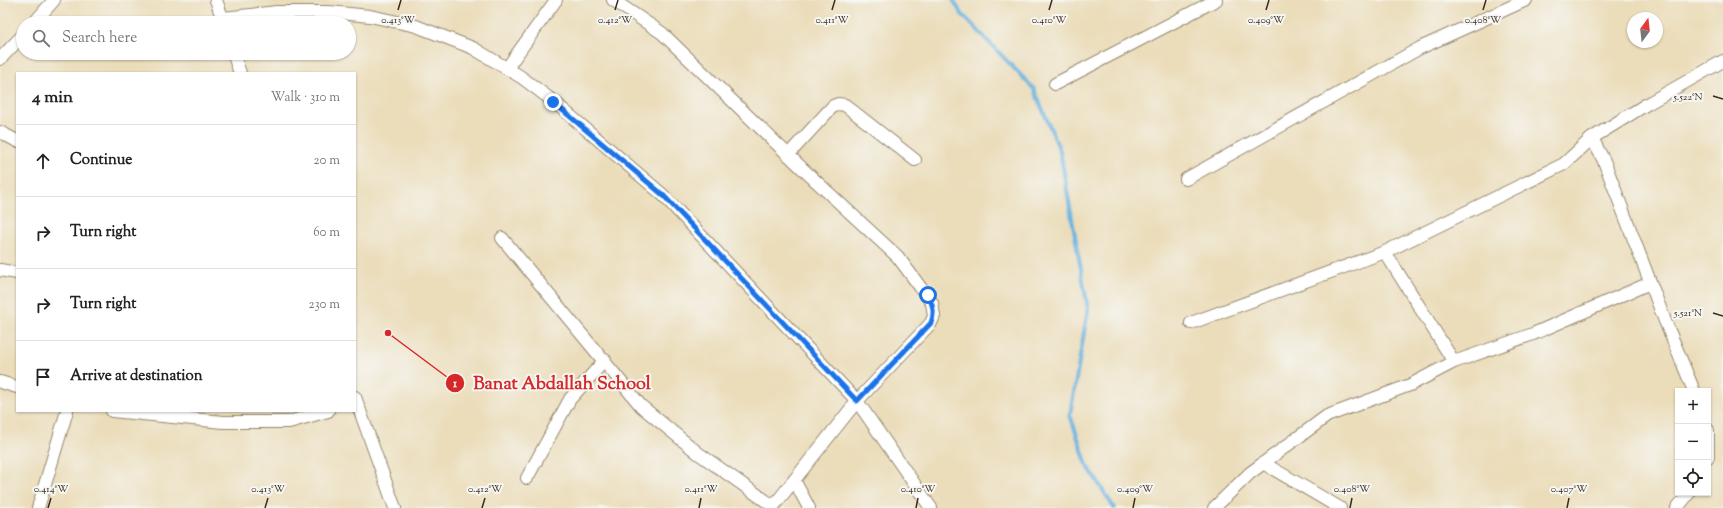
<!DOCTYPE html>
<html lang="en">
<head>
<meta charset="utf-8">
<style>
  :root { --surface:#fff; --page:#f6f6f6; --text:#222; --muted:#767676; --line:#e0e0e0 }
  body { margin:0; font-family:"Sorts Mill Goudy",serif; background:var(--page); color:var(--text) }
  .controls { position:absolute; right:12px; bottom:12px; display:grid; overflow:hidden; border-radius:0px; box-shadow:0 1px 3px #0004 }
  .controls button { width:36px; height:36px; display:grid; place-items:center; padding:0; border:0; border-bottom:1px solid var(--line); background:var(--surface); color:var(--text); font:20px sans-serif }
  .compass { position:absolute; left:1627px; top:12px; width:36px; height:36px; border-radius:50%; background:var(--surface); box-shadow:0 1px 3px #0004; rotate:15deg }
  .stop { position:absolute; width:12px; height:12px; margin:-9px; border:3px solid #1a73e8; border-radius:50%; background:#fff }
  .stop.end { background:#1a73e8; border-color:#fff; box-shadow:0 1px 4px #0008 }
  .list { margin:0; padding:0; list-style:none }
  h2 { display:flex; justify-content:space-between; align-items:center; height:52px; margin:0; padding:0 16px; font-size:17px }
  h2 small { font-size:13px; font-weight:400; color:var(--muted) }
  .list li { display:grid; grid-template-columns:26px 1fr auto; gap:12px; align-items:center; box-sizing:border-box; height:72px; padding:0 16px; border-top:1px solid var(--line) }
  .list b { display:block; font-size:15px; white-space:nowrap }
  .list em { font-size:13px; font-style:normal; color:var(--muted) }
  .icon { flex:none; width:22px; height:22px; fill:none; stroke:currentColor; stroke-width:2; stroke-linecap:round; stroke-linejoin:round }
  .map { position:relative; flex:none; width:1723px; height:508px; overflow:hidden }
  .search { position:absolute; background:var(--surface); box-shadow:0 1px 3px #0004; left:16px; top:16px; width:340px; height:44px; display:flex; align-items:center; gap:10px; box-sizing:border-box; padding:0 14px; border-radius:22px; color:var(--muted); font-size:15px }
  .panel { position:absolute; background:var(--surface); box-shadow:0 1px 3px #0004; left:16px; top:72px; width:340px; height:340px; border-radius:0px }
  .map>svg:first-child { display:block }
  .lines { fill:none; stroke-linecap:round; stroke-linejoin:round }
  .stream { stroke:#68b2e0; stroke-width:4 }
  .street-casing { stroke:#93846c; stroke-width:14 }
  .street { stroke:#fff; stroke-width:12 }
  .route { stroke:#1a73e8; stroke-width:5 }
  .ticks { fill:none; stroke:#3b2a1e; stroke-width:1.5 }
  .ticks-label { font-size:10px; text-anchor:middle; fill:#3b2a1e; stroke:#f6f6f2; stroke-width:4; stroke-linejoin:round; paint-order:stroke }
  .leader { fill:none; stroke:#d62828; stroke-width:1.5 }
  .callout-dot { fill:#d62828; stroke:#f6f6f2; stroke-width:1.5 }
  .mark-label { font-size:12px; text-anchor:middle; font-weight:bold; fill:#fff }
  .callout-label { font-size:18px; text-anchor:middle; font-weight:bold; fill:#d62828; stroke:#f6f6f2; stroke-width:4; stroke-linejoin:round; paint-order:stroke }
</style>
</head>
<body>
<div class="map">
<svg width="1723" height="508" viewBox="0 0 1723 508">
  <rect width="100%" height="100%" fill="#f6f6f2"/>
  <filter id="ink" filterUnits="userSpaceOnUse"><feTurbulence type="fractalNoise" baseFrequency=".025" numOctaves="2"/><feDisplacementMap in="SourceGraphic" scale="8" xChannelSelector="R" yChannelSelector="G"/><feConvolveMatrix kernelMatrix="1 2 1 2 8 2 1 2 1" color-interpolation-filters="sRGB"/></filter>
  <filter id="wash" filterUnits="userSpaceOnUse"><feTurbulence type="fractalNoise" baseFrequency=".012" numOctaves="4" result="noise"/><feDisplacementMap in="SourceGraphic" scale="16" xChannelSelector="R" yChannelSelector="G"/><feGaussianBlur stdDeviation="0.9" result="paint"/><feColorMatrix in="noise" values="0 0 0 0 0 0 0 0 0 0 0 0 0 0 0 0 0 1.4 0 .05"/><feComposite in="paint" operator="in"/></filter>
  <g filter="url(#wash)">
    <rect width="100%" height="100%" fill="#ebddba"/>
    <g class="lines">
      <path class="stream" d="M953,0L961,13L1034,89L1060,151L1088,309L1070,415L1087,465L1114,508"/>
    </g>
  </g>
  <g filter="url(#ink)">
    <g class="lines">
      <g class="street-casing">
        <path id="street" d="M216,0L224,23
          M613,0L662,33L806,172L898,257L932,303L934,316L931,323L857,401L772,508
          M223,18L277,12H329L370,16L416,26L473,48L521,77L553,101L663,195L857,401L931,508
          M34,23L54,0
          M233,53L240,73
          M0,59L23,35
          M507,68L556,0
          M1055,84L1216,0
          M0,132L17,141
          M1592,138L1604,161L1665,321L1694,391
          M788,155L833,106L838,104L845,105L915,160
          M1186,179L1420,48L1526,0
          M502,238L641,406L698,453L773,506
          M1385,252L1454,362
          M0,270L17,273
          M1191,323L1385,252L1564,164L1592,138L1647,104L1723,61
          M0,382L17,387
          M355,397L395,508
          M112,411L223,422H289L328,411
          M1708,430V457
          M1263,463L1340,508
          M527,478L570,399L605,360
          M794,480L809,508
          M38,508L67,411
          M1214,508L1250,473L1327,416L1410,385L1454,362L1533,334L1650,283
          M1677,508L1689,493"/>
      </g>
      <use href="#street" class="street"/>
    </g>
  </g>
  <g class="lines" filter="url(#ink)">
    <path class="route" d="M553,102L663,195L857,401L931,323C935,313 933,305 928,295"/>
  </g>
  <path class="ticks" d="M398,10L401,0M615,10L618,0M832,10L835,0M1049,10L1052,0M1266,10L1269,0M1483,10L1486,0M1713,96L1723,99M1713,313L1723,316M48,508L51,498M265,508L268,498M482,508L485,498M699,508L701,498M916,508L918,498M1133,508L1135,498M1350,508L1352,498M1567,508L1569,498"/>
  <g class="ticks-label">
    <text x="398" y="23">0.413°W</text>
    <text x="615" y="23">0.412°W</text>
    <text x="832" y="23">0.411°W</text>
    <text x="1049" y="23">0.410°W</text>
    <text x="1266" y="23">0.409°W</text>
    <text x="1483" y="23">0.408°W</text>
    <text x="1688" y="100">5.522°N</text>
    <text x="1688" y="316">5.521°N</text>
    <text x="51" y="492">0.414°W</text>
    <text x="268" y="492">0.413°W</text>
    <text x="485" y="492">0.412°W</text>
    <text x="701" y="492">0.411°W</text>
    <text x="918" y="492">0.410°W</text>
    <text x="1135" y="492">0.409°W</text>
    <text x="1352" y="492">0.408°W</text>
    <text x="1569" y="492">0.407°W</text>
  </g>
  <path class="leader" d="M388 333L455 383"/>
  <g class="callout-dot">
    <circle cx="388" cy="333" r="4"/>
    <circle cx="455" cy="383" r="10"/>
  </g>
  <g class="mark-label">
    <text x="455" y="387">1</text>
  </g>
  <g class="callout-label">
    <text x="562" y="389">Banat Abdallah School</text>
  </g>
</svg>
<div class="controls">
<button>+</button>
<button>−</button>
<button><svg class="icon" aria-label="locate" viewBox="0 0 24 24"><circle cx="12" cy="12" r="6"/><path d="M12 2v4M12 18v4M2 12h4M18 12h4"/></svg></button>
</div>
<svg class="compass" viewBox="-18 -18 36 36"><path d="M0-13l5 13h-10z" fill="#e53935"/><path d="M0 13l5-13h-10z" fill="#767676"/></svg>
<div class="stop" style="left:928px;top:295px"></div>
<div class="stop end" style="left:553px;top:102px"></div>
<div class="search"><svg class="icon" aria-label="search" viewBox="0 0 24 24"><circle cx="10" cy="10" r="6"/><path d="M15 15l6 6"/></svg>Search here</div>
<section class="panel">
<h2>4 min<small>Walk · 310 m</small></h2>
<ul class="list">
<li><svg class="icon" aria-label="ahead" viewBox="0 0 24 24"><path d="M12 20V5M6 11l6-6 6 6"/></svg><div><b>Continue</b></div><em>20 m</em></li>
<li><svg class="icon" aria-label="right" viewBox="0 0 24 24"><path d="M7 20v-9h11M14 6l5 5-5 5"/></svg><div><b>Turn right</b></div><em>60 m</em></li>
<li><svg class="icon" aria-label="right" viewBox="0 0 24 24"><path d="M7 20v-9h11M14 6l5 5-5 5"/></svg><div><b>Turn right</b></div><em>230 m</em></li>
<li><svg class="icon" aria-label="arrive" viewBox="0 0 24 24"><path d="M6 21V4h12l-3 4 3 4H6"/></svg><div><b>Arrive at destination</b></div></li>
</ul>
</section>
</div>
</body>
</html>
